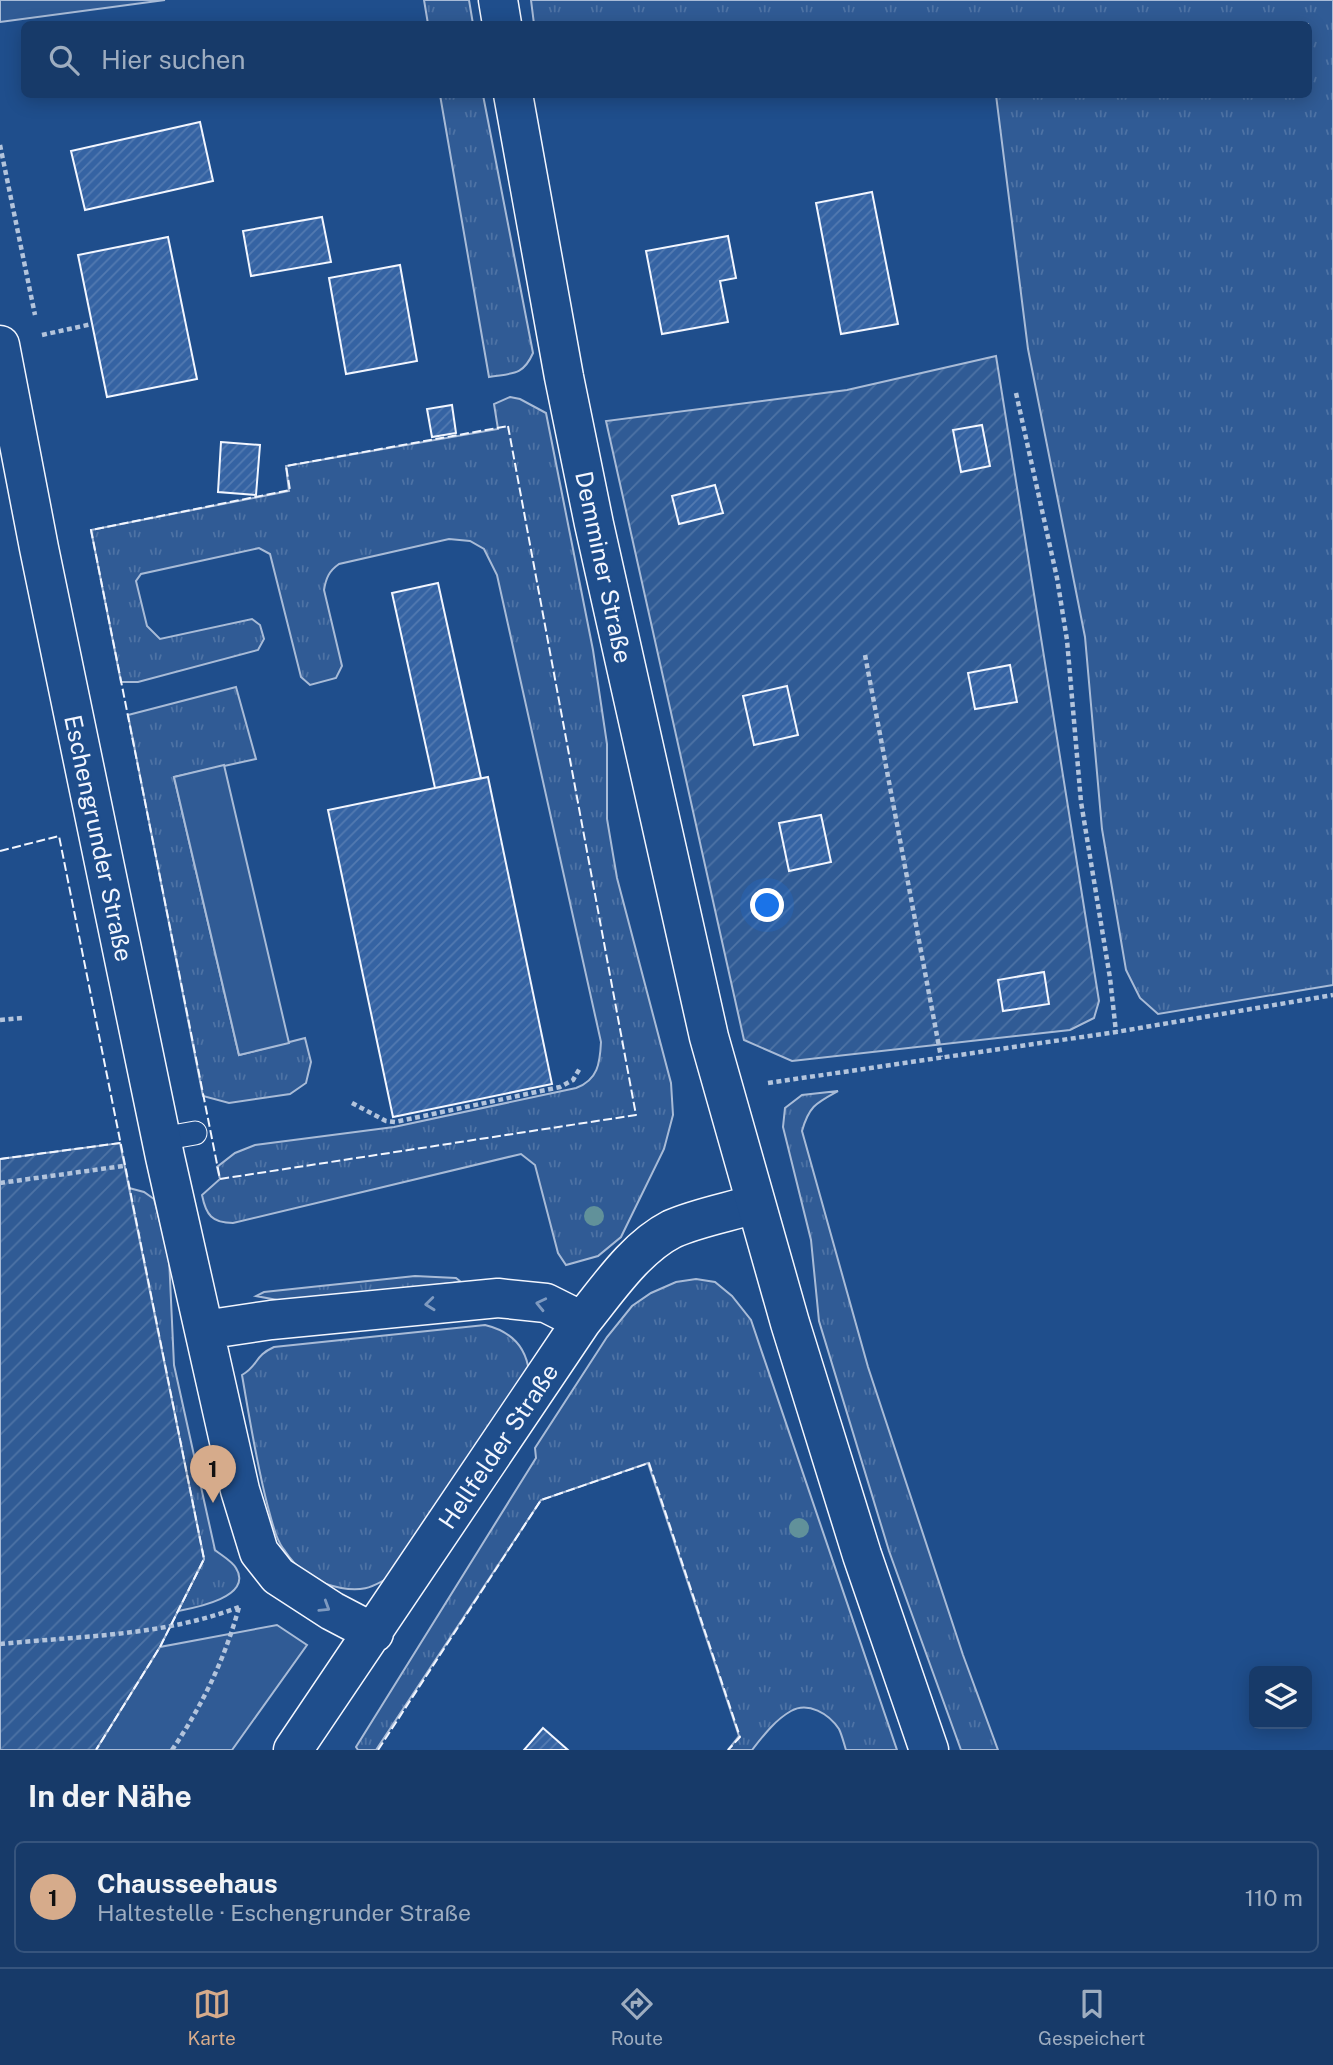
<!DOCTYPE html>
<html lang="de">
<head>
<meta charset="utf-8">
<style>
  :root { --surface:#173a69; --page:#20416f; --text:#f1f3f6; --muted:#9eadc0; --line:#36547d; --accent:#d6ab8b }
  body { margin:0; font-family:"Public Sans",sans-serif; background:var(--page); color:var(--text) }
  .controls { position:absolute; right:21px; bottom:21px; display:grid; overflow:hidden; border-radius:10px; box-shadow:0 4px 18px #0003 }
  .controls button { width:63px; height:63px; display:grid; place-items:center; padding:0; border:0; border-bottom:2px solid var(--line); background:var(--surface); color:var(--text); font:35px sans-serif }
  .you { position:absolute; left:768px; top:906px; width:24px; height:24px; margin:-18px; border:5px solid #fff; border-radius:50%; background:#1a73e8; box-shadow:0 0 0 10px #1a73e833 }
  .badge { display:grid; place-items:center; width:46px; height:46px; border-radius:50%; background:var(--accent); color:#111; font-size:23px; font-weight:700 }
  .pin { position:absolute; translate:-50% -58px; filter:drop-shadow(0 2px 4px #0008) }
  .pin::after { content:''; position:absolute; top:37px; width:24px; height:21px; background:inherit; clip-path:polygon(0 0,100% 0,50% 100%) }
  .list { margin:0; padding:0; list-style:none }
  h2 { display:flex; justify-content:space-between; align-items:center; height:91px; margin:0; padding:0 28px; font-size:30px }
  h2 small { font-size:23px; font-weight:400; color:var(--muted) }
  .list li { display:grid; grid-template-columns:46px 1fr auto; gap:21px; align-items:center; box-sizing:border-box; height:112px; margin:0 14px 14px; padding:0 14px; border:2px solid var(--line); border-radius:10px }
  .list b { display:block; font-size:26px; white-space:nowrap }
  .list p { margin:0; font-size:23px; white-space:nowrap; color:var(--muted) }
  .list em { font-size:23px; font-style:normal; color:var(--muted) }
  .icon { flex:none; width:38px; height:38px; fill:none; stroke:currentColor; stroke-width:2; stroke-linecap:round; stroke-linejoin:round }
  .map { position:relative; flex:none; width:1333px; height:1750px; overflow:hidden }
  .search { position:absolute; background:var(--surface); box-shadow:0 4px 18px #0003; left:21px; right:21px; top:21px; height:77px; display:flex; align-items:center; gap:18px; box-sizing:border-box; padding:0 24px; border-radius:10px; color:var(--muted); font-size:26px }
  .sheet { height:217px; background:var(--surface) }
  nav { display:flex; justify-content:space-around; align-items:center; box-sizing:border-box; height:98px; border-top:2px solid var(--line); background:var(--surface); font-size:19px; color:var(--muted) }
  nav a { display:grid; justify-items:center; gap:4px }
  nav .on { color:var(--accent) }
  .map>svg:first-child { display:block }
  .grass { fill:url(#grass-tufts); stroke:#a8bbd7; stroke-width:2 }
  .garden { fill:url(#garden-furrows); stroke:#a8bbd7; stroke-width:2 }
  .built { fill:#305b95; stroke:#a8bbd7; stroke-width:2 }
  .building { fill:url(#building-hatch); stroke:#f2f6ff; stroke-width:2 }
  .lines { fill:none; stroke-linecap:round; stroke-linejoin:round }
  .service-casing { stroke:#f2f6ff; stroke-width:25 }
  .minor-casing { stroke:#f2f6ff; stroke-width:41 }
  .secondary-casing { stroke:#f2f6ff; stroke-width:41 }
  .path { stroke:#b3c4dc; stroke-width:4.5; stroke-dasharray:5 3.5; stroke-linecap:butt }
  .service { stroke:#1f4e8c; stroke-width:23 }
  .minor { stroke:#1f4e8c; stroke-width:38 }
  .secondary { stroke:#1f4e8c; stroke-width:38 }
  .fence { stroke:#f2f6ff; stroke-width:2; stroke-dasharray:9 3.5; stroke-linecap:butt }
  .tree { fill:#61919a }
  .oneway { stroke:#7e9ac0 }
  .labels { text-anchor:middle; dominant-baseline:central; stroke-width:5; stroke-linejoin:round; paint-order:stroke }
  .street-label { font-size:24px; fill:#f2f6ff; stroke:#1f4e8c }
</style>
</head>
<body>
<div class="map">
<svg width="1333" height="1750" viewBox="0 0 1333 1750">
  <defs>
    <pattern id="grass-tufts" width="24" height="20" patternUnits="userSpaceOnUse" patternTransform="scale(1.75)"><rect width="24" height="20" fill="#305b95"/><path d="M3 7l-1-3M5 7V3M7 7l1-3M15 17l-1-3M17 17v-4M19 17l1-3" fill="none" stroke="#4e73a5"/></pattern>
    <pattern id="garden-furrows" width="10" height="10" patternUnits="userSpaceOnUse" patternTransform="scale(1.75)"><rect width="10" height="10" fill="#305b95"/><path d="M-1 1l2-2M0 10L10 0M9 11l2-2" fill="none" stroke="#4e73a5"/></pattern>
    <pattern id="building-hatch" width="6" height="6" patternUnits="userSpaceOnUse" patternTransform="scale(1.75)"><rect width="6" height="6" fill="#3563a3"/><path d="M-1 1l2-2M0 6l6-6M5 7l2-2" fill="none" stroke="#537ab1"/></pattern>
  </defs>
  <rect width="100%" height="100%" fill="#1f4e8c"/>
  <path class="grass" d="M424,0H469L473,24H428Z
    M531,0H1333V985L1158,1014L1140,998L1126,970L1102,829L1085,637L1028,349L996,95L1308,94V24H534Z
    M440,95H483L533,353C523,376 512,373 489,377Z
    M510,397L520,399L546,413L593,650L607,744V819L617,878L671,1083L673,1115L664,1149L621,1237L598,1256L566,1265L558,1253L535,1165L521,1154L233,1223C212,1223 206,1215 202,1195L220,1179L217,1167L235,1153L255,1145L394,1127L576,1088C598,1080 600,1063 601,1042L497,575L484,549L470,541L449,539L339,564C329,571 326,578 324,590L342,666L336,678L310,685L301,677L270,554L259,548L141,574L136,581L147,626L160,639L252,619L260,625L264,639L258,650L138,682H121L91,530L289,491L286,466L498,429L494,404Z
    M236,687L256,759L174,777L239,1055L305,1038L311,1062L306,1083L290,1094L229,1103L203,1096L128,715Z
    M838,1091C816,1103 809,1106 802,1131L868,1367L963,1655L998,1750H961L889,1551L819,1321L811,1240L783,1127L785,1108L802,1095Z
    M129,1188L144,1192L154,1199L169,1257L174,1365L215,1550C221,1555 232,1561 236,1568C254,1597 194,1608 178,1611L204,1559Z
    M415,1276L456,1278L461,1282L288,1302L256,1296L264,1292Z
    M696,1279L715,1282L732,1296L751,1320L897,1750H846C844,1744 842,1735 839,1729C829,1714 808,1701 791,1711C775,1720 763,1736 752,1750H728L739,1736L648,1463L541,1500L376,1750H358L356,1747L536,1458L535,1448L607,1337L632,1306L651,1293L676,1282Z
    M485,1325C510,1331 526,1346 529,1372L400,1570C373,1589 359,1595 326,1584C309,1578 295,1566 285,1551C276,1540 273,1525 269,1511C257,1467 250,1421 242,1375C259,1365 254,1356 274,1347Z"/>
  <path class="garden" d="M996,356L1099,1001L1094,1018L1070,1030L792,1061L744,1040L606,421L847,390Z
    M120,1143L204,1559L160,1647L96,1750H0V1159Z"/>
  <path class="built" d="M0,0H165L0,22Z
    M224,765L289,1043L239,1055L174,777Z
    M277,1625L307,1645L232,1750H96L160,1647Z"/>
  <path class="building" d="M200,122L213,181L85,210L71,151Z
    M872,192L898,324L841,334L816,203Z
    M322,217L331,262L251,276L243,231Z
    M728,236L736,278L720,281L728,322L662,334L646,251Z
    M168,237L197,379L107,397L78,255Z
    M400,265L417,361L346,374L329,278Z
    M452,405L456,433L432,437L427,409Z
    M982,425L990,466L961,472L953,430Z
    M221,442L260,445L256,495L218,492Z
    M715,485L723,513L679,524L672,496Z
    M438,583L481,778L435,788L392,593Z
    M1010,665L1017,702L975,709L968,673Z
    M787,686L798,735L754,745L743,696Z
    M488,777L552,1084L393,1117L328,810Z
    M821,815L831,862L789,871L779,823Z
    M1044,972L1049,1004L1003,1011L998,980Z
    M543,1728L568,1750H524Z"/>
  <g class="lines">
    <g class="service-casing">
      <path id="service" d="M161,1139L195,1133"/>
    </g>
    <g class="minor-casing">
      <path id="minor" d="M0,345L39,548L165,1157L240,1490L259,1552L278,1576L332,1611L374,1633
        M204,1330L271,1320L498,1298L546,1303L582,1321
        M293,1750L582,1321C608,1289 635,1248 672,1229C696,1218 729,1212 755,1204"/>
    </g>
    <g class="secondary-casing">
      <path id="secondary" d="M498,0L502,24
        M513,94L564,377L594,524L709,1037L790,1323L862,1555L929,1750"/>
    </g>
    <path class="path" d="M0,145L35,315
      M42,335L92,324
      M1016,393L1057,578L1067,640L1081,802L1110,978L1116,1032
      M865,655L941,1057
      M0,1020L23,1018
      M768,1083L1116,1032L1333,995
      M352,1103L386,1121L395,1122L560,1087L573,1080L580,1068
      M0,1183L123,1166
      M0,1644C80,1636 164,1636 239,1607
      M172,1750C202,1706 225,1659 239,1607"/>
    <use href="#service" class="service"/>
    <use href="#minor" class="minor"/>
    <use href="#secondary" class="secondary"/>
    <path class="fence" d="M508,426L636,1115L220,1179L91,530L290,490L286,466Z
      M0,851L59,836L204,1559L160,1647L96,1750
      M0,1159L120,1143
      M378,1750L541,1500L649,1463L740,1737L728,1750"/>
  </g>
  <g class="tree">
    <circle cx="594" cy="1216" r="10"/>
    <circle cx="799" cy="1528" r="10"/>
  </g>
  <defs><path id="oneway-chevron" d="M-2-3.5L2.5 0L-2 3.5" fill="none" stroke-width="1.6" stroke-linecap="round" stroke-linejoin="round" transform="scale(1.75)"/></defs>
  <g class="oneway">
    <use href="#oneway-chevron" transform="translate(430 1304) rotate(174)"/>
    <use href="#oneway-chevron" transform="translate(541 1304) rotate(-167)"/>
    <use href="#oneway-chevron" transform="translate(325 1607) rotate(32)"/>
  </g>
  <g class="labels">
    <g class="street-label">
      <text transform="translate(604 567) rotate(78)">Demminer Straße</text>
      <text transform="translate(99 838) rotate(78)">Eschengrunder Straße</text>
      <text transform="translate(498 1446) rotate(-56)">Hellfelder Straße</text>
    </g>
  </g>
</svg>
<div class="controls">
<button><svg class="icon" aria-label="layers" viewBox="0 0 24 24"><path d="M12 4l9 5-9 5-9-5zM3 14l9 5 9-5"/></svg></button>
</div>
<div class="you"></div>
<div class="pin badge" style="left:213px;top:1503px">1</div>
<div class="search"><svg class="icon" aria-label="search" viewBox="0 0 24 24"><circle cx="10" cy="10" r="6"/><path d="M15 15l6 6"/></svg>Hier suchen</div>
</div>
<section class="sheet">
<h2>In der Nähe<small></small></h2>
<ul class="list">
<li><span class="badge">1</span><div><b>Chausseehaus</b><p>Haltestelle · Eschengrunder Straße</p></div><em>110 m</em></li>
</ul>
</section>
<nav>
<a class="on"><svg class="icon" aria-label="map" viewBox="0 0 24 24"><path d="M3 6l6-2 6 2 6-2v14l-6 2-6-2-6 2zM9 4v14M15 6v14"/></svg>Karte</a>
<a><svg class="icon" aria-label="directions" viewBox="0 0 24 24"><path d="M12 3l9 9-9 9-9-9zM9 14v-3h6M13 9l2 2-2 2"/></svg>Route</a>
<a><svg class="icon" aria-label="saved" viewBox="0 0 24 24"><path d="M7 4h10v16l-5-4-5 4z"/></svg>Gespeichert</a>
</nav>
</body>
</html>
